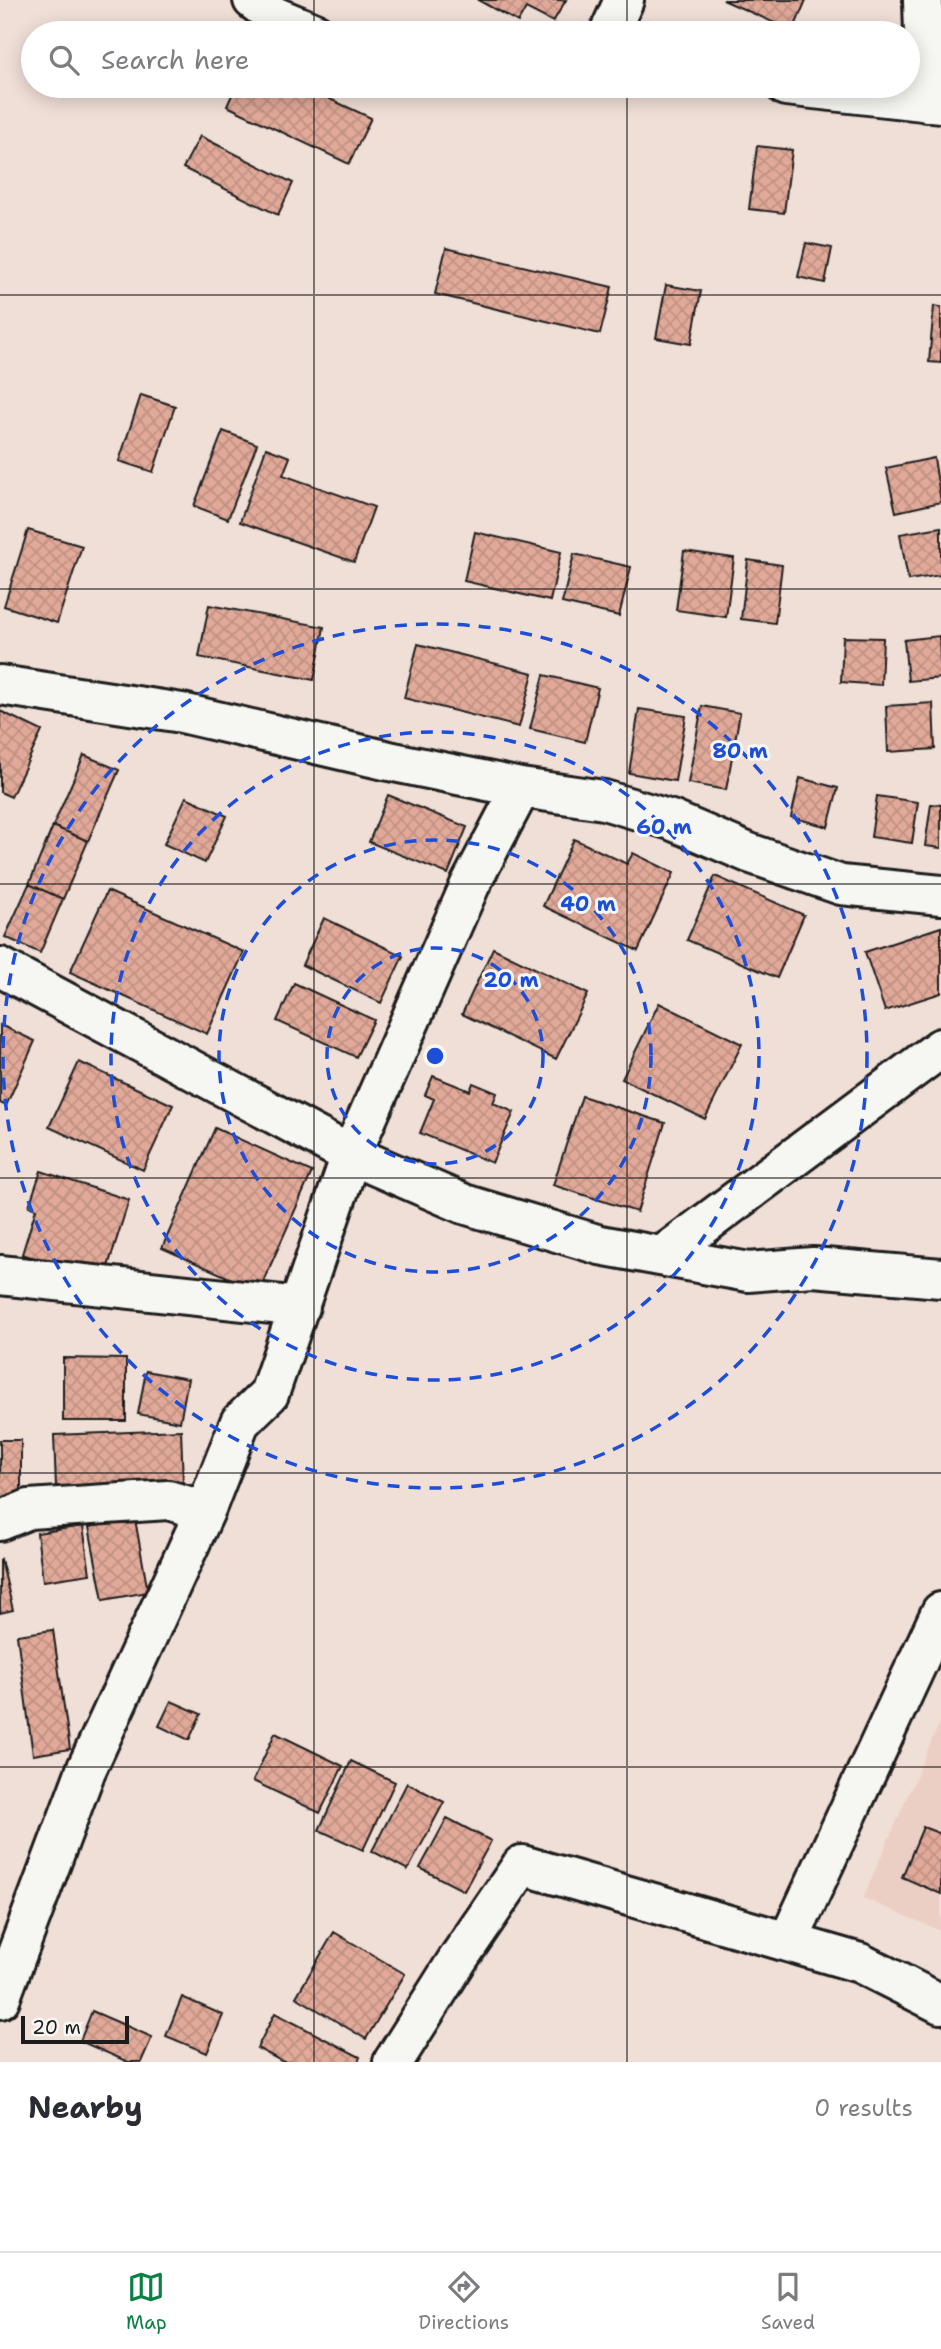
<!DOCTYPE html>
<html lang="en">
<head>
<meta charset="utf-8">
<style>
  :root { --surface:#fff; --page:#f7f7f7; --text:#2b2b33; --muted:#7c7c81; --line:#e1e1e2; --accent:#0b8043 }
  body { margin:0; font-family:"Shantell Sans",sans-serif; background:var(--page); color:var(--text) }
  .scale { position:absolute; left:21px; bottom:18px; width:108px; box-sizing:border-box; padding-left:7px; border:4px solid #1c1c1c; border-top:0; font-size:19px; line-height:24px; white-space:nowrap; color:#1c1c1c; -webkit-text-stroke:5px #f6f6f2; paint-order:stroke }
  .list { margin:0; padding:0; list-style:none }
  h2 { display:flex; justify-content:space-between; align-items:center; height:91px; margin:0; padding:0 28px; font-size:30px }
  h2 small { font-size:23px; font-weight:400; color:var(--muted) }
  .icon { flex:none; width:38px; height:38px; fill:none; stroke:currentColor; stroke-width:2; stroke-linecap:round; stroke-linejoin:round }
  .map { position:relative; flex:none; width:941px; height:2062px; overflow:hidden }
  .search { position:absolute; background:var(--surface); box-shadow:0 4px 18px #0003; left:21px; right:21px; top:21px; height:77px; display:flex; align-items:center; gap:18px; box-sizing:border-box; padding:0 24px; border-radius:38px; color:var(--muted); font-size:26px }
  .sheet { height:189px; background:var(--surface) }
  nav { display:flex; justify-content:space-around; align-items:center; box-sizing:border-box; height:98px; border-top:2px solid var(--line); background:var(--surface); font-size:19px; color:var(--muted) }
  nav a { display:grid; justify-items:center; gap:4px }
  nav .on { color:var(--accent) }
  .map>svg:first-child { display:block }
  .built { fill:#eccfc4 }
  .building { fill:url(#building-cross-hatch); stroke:#1c1c1c; stroke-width:2 }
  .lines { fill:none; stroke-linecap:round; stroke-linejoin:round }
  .minor-casing { stroke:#1c1c1c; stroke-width:44 }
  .minor { stroke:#f6f6f2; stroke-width:38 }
  .grid { fill:none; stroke:#1c1c1c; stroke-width:2; stroke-opacity:0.55 }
  .ring { fill:none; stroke:#1d4ed8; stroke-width:3.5; stroke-dasharray:12 9 }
  .centre { fill:#1d4ed8; stroke:#f6f6f2; stroke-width:3.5 }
  .ring-label { font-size:21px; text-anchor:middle; font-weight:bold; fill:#1d4ed8; stroke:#f6f6f2; stroke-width:6; stroke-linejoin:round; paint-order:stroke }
</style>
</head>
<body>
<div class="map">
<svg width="941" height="2062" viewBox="0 0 941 2062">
  <defs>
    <pattern id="building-cross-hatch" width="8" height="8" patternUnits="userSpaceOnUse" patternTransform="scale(1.75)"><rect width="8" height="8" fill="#e1a999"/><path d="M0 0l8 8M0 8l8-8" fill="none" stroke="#c09183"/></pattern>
  </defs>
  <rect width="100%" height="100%" fill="#f0dfd7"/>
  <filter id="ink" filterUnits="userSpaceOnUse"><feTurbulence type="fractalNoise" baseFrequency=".0143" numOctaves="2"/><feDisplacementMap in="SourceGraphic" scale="14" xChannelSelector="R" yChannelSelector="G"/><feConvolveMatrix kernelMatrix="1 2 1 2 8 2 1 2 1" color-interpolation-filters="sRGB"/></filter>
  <g filter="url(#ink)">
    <path class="built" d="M941,1719V1931L863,1898Z"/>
    <path class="building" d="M478,0H566L553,22L526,8L518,22Z
      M723,0H806L793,31Z
      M236,86H302L371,118L349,164L227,106Z
      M200,136L293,183L278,215L183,168Z
      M757,146L792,150L784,213L749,209Z
      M806,243L832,248L825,283L798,277Z
      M446,248L612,287L600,334L435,294Z
      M666,285L701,291L691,344L656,338Z
      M934,306L941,307V363L929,362Z
      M141,395L175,406L153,472L119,461Z
      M223,431L257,444L228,519L194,506Z
      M266,448L290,457L283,475L374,507L354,562L240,522Z
      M934,458L941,502L896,512L886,468Z
      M941,527V575L908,580L900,534Z
      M28,530L82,546L57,623L4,606Z
      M475,532L561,552L550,601L464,581Z
      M684,551L734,558L726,617L676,610Z
      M574,554L631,567L619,616L562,603Z
      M748,560L782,565L775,623L741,619Z
      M209,605L324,627L314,680L199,657Z
      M939,636L941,678L908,681L904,640Z
      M843,637L883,638L881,685L841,682Z
      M418,644L533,673L519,727L404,698Z
      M544,675L598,688L585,742L530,729Z
      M933,703L935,749L888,752L886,706Z
      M702,706L740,713L726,790L688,783Z
      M639,709L686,716L675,781L629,773Z
      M0,711L42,731L11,797L0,792Z
      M84,755L119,770L88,841L53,826Z
      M800,778L838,788L828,827L791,817Z
      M388,795L467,827L448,874L369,842Z
      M877,796L918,802L912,843L871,837Z
      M186,797L227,816L205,863L164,844Z
      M931,804L941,805V848L925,846Z
      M53,826L88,841L63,899L29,884Z
      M574,839L627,864L633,853L674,873L638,951L543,906Z
      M715,876L804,915L777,978L687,940Z
      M29,884L63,899L40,953L5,937Z
      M107,891L244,952L207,1034L70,972Z
      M324,918L403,956L381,1003L302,965Z
      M941,927V993L885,1011L865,952Z
      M493,948L588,994L556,1059L462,1014Z
      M294,983L374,1020L356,1057L277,1021Z
      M659,1003L742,1044L705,1119L622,1079Z
      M0,1025L35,1041L6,1106L0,1103Z
      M79,1062L173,1105L143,1170L49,1127Z
      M433,1076L470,1091L473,1083L497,1093L493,1103L514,1112L492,1163L420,1133L434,1099L425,1095Z
      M582,1096L665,1123L637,1212L553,1185Z
      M215,1128L312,1172L259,1291L162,1248Z
      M41,1171L129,1200L105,1276L70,1270L22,1254L36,1209L29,1206Z
      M63,1358L126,1359V1421H63Z
      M146,1371L188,1379L180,1422L138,1414Z
      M181,1430L183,1483L56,1487L54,1435Z
      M0,1440H21V1501H0Z
      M135,1519L148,1592L103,1600L89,1527Z
      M83,1526L90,1574L43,1581L37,1533Z
      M1,1559L13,1610L0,1613V1560Z
      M53,1630L70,1749L33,1755L17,1635Z
      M171,1701L201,1714L189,1740L159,1726Z
      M275,1733L343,1766L320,1813L253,1781Z
      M351,1761L395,1782L363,1850L319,1830Z
      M407,1783L444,1802L408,1870L372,1851Z
      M447,1818L491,1841L464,1891L420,1868Z
      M923,1827L941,1834V1894L902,1877Z
      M334,1932L405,1974L366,2039L296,1997Z
      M182,1997L223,2015L207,2053L166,2036Z
      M92,2011L152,2037L141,2062H128L80,2041Z
      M275,2013L360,2057L358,2062H283L257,2048Z"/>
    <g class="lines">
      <g class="minor-casing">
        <path id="minor" d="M253,0L274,16L315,33
          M923,0L926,102
          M609,33L624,0
          M786,86L941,103
          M0,685L182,713L389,761L521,788L604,800L671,820L749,853L841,885L941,895
          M0,967L351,1155L464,1204L600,1245L748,1272L813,1267L941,1278
          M662,1256L941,1048
          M0,1275L300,1307
          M0,1521L29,1509L168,1500L205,1511
          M788,1942L941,1612
          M0,1999L86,1770L205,1511L240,1422L269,1394L351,1155L470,885L521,788
          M393,2062L458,1959L522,1865L860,1963L941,2004"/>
      </g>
      <use href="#minor" class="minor"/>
    </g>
  </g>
  <path class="grid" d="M314,0V33M627,0V33M314,86V2062M627,86V2062M0,295H941M0,589H941M0,884H941M0,1178H941M0,1473H941M0,1767H941"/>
  <g class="ring">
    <circle cx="435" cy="1056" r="108"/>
    <circle cx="435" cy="1056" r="216"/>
    <circle cx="435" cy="1056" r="324"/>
    <circle cx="435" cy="1056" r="432"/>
  </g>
  <circle cx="435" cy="1056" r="10" class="centre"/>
  <g class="ring-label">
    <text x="740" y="758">80 m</text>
    <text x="664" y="834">60 m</text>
    <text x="588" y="911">40 m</text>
    <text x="511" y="987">20 m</text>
  </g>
</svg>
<div class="scale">20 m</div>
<div class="search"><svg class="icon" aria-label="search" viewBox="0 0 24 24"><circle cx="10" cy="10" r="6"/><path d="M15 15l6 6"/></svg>Search here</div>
</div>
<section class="sheet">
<h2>Nearby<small>0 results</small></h2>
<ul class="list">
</ul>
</section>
<nav>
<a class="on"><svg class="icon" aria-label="map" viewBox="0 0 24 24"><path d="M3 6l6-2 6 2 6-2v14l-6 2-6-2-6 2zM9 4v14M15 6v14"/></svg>Map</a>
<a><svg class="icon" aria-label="directions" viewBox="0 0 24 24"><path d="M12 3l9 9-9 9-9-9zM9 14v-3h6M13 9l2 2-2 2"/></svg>Directions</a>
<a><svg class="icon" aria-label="saved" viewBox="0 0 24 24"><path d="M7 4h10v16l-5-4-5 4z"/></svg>Saved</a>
</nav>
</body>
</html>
